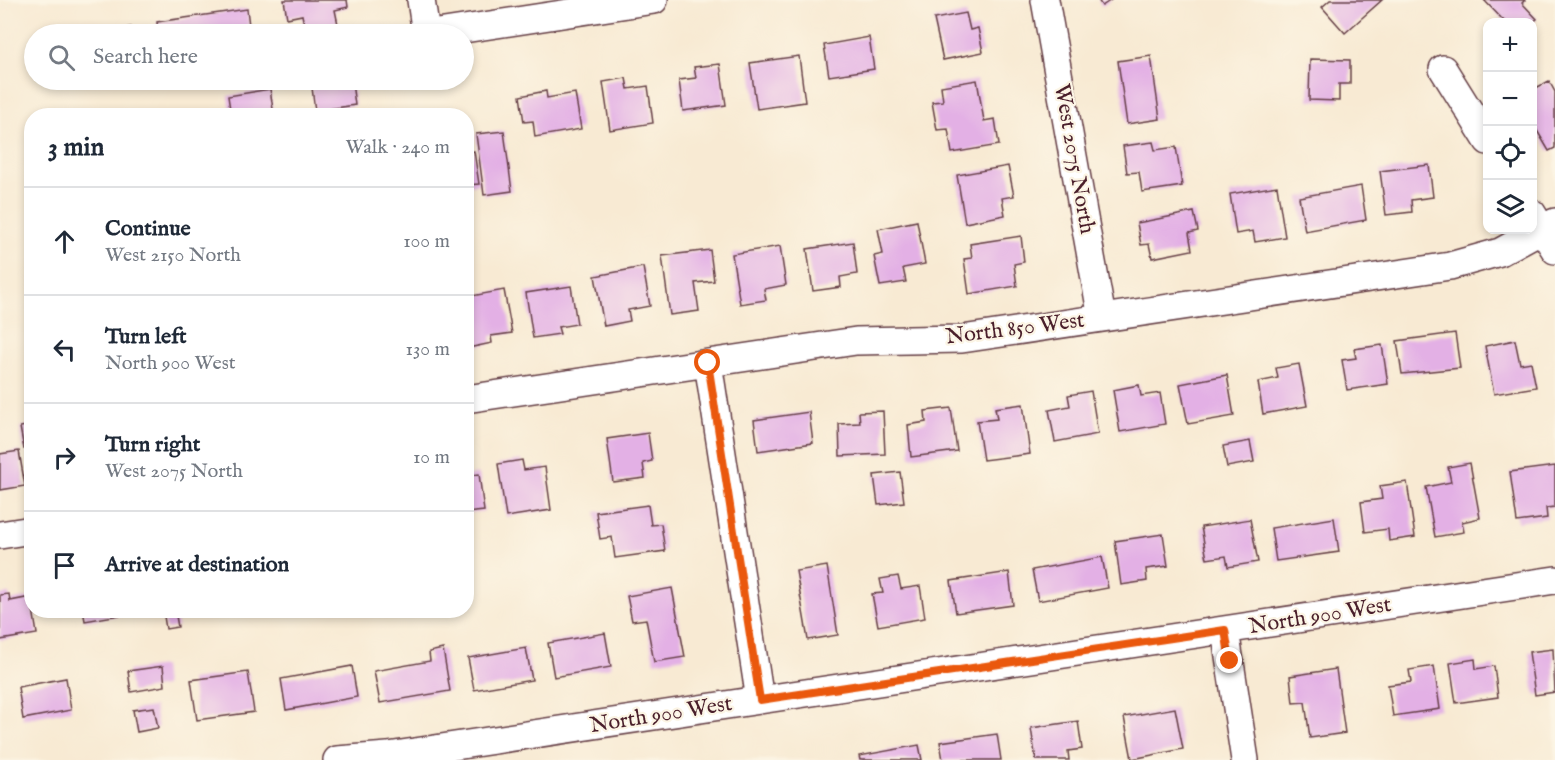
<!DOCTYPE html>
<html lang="en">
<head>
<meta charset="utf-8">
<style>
  :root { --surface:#fff; --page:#f2f2f3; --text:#1f2937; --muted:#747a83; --line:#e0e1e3 }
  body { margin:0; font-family:"IM FELL English",serif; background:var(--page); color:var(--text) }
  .controls { position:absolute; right:18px; top:18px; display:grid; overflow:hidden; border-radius:12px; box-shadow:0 3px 9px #0003 }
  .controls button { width:54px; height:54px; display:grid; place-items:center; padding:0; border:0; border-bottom:2px solid var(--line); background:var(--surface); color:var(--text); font:30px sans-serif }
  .stop { position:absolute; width:18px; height:18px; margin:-14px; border:4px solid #ea580c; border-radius:50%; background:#fff }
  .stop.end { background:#ea580c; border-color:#fff; box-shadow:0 2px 6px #0008 }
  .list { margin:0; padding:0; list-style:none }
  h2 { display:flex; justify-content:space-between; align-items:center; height:78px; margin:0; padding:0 24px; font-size:26px }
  h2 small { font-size:20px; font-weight:400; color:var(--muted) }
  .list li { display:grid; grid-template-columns:39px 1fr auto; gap:18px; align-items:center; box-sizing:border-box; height:108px; padding:0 24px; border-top:2px solid var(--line) }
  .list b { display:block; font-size:22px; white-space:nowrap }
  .list p { margin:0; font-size:20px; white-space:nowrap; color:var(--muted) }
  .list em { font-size:20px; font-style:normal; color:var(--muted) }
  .icon { flex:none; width:33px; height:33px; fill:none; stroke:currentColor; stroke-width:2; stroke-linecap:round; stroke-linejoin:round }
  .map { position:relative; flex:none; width:1555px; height:760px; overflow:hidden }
  .search { position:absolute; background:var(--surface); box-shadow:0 3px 9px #0003; left:24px; top:24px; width:450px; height:66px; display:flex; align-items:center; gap:15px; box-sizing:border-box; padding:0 21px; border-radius:33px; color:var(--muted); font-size:22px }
  .panel { position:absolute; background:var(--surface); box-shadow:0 3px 9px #0003; left:24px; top:108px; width:450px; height:510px; border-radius:24px }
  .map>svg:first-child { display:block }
  .building { fill:#e3b0e5 }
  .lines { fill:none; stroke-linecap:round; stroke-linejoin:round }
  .street-casing { stroke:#643d44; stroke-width:30 }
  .street { stroke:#fff; stroke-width:27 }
  .route { stroke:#ea580c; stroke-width:8 }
  .labels { text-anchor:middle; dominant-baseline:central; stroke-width:4.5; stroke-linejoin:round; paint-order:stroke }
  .street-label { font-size:22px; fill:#4a1f2b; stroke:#fcf5e5 }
</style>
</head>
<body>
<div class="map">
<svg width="1555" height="760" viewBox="0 0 1555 760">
  <rect width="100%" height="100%" fill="#fcf5e5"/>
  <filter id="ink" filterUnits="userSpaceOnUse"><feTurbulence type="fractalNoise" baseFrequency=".0167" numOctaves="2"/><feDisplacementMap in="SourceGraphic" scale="12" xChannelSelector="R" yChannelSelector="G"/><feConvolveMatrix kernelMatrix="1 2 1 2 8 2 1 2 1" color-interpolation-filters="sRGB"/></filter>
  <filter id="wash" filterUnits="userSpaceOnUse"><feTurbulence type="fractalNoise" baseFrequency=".008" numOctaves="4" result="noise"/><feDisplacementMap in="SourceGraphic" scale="24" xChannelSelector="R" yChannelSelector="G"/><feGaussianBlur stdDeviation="1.35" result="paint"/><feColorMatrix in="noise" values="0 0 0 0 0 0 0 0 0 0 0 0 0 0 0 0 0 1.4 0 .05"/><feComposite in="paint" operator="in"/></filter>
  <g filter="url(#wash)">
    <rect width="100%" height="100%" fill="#f8ead3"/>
    <g id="blocks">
      <path class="building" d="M284,0H347L348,7L335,10L340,34H306L302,15L287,18Z
        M1098,0H1111L1102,6Z
        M1330,0H1382L1345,33L1322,7Z
        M1484,0H1525L1522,3L1537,19L1533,22H1505Z
        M247,9L250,34H158L157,22Z
        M966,13L970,30L978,28L983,52L943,60L934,19Z
        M131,27L132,34H89V33Z
        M869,37L874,69L829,76L824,45Z
        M799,56L805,102L757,109L750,63Z
        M1151,56L1160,119L1127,124L1118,61Z
        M1310,59L1350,60V84H1339V101L1309,100Z
        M720,64L726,105L683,111L679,80L696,78L694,67Z
        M626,78L628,89L648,86L653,123L610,130L603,82Z
        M311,80H360L361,82L352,83L355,105L315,111Z
        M977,80L984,121L995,119L999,145L952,153L948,129L937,130L932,102L943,101L941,86Z
        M1549,81L1555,92V148L1549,151L1532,122V90Z
        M270,89L274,116H231L228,96Z
        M546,91L547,98L575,93L581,129L535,137L533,121L524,122L520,96Z
        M504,131L512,191L484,195L476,134Z
        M1153,142L1155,150L1176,147L1182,186L1142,192L1139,172L1127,173L1123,146Z
        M474,151L479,184L466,185V152Z
        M1429,165L1433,197L1411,200L1412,212L1386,215L1380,171Z
        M1008,166L1014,196L1002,198L1005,215L965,223L957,175Z
        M1277,186L1285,237L1255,242L1253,231L1236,234L1230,194Z
        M1361,186L1366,220L1305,231L1299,197Z
        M1194,212L1198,231L1189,233L1192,250L1152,258L1149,244L1141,245L1137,223Z
        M917,221L925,264L903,268L906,282L880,286L874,256L883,254L878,229Z
        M1021,236L1024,262L1014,264L1017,286L969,294L964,259L972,258L970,244Z
        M853,242L857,274L840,277L841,287L813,291L807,249Z
        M780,246L786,285L764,289L766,300L740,304L732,254Z
        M710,250L714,281L695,283L699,311L670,315L662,256Z
        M643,267L650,306L628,310L630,321L604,326L595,276Z
        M571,286L577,324L558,327L560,334L533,338L526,293Z
        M504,290L512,333L491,336L492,343L468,348L466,320L470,319L466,297Z
        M1455,333L1460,368L1402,374L1397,341Z
        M1515,340L1520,364L1531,362L1536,387L1494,394L1485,346Z
        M1382,345L1388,384L1347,390L1342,360L1356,358L1354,349Z
        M1299,364L1307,406L1263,414L1258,382L1278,378L1276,368Z
        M1227,375L1234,416L1188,424L1180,384Z
        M1139,385L1141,396L1160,393L1165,424L1120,432L1113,390Z
        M1091,391L1098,434L1055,442L1049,410L1070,406L1068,395Z
        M1023,404L1030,454L983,460L977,421L997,419L995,408Z
        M951,408L957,451L911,457L908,425L926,422L925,411Z
        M883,411L885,454L840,456L839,424L860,423L859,412Z
        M809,412L813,443L758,451L754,420Z
        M32,425V447L24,449L20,427Z
        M648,433L652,461L643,463L645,478L613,482L607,439Z
        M1250,441L1254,462L1227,467L1223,446Z
        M19,451L25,486L0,490V454Z
        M522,460L524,470L545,467L551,510L506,517L498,464Z
        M1470,463L1480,518L1462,522L1464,532L1435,537L1426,487L1451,482L1448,467Z
        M1555,466V507L1546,508L1547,518L1517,522L1510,472Z
        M900,472L904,502L878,505L874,475Z
        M479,474L484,511L466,513V476Z
        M1407,482L1415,537L1389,541L1388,529L1365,532L1361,502L1382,499L1380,486Z
        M648,505L651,525L661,524L665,551L615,558L612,537L600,539L596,512Z
        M1334,518L1339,552L1276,561L1271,528Z
        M1250,519L1258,562L1228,567L1226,556L1207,559L1201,527Z
        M1163,534L1168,566L1146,569L1147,581L1121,585L1115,541Z
        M1102,557L1108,588L1038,601L1032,570Z
        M827,566L838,635L808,640L796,571Z
        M1009,572L1013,605L956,613L951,581Z
        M898,576L901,589L920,586L925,618L878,626L872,594L883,593L880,579Z
        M672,588L685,657L654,662L646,619L632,621L627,596Z
        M9,594L10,601L31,597L37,634L0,640V595Z
        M83,610H125L126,614L85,621Z
        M163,610H175L178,627L166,629Z
        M605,633L611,667L554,677L548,643Z
        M526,648L532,680L474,690L468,658Z
        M443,649L450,691L380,703L374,671L430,661L429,652Z
        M1553,649L1555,692L1535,695L1529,652Z
        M1475,659L1476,669L1494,666L1498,697L1456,703L1450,663Z
        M163,666L165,686L131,692L128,671Z
        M352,666L357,697L286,710L281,679Z
        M1434,666L1440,709L1393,716L1388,685L1411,682L1409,670Z
        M1336,669L1345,733L1310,738L1305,702L1293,703L1290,676Z
        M248,672L254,712L197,720L191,680Z
        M66,678L71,710L23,719L18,687Z
        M154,707L158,728L137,732L133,710Z
        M1175,708L1183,749L1132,759L1124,717Z
        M1078,721L1082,749L1068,751L1069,760H1036L1031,728Z
        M997,734L1001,760H943L940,742Z
        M919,745L922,760H860L859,756Z"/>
    </g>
  </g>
  <g filter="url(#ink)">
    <use href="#blocks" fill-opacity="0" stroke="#643d44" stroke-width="1.5"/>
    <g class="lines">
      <g class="street-casing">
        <path id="street" d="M421,0L426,34
          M1045,0L1102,318
          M431,34L654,0
          M1443,69L1488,141
          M1532,213L1555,250
          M708,363L760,700
          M466,399L856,341L962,339L1450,266L1500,252L1555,222
          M0,535L32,530
          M1225,630L1245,760
          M337,760L388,756L1555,580"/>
      </g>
      <use href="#street" class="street"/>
    </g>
  </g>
  <g class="lines" filter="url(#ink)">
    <path class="route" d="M708,363L760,700L1225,630L1230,661"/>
  </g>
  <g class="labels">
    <g class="street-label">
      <text transform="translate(1074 159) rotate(80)">West 2075 North</text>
      <text transform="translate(1015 329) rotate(-7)">North 850 West</text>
      <text transform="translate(1320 616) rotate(-9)">North 900 West</text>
      <text transform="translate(661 715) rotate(-9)">North 900 West</text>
    </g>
  </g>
</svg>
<div class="controls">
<button>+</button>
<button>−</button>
<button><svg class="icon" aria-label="locate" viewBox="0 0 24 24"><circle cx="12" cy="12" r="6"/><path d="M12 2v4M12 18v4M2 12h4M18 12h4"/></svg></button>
<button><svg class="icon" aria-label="layers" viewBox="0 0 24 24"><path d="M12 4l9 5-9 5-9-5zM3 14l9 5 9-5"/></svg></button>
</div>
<div class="stop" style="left:708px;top:363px"></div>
<div class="stop end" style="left:1230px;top:661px"></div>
<div class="search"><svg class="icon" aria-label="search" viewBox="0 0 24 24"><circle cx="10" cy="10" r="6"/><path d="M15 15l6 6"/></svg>Search here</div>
<section class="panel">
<h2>3 min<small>Walk · 240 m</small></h2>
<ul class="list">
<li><svg class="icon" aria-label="ahead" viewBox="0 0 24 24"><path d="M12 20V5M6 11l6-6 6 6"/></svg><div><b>Continue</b><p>West 2150 North</p></div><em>100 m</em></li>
<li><svg class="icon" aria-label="left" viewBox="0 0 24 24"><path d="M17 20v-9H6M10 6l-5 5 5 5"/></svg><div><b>Turn left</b><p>North 900 West</p></div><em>130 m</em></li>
<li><svg class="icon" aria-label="right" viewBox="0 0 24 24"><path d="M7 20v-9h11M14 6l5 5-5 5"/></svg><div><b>Turn right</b><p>West 2075 North</p></div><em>10 m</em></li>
<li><svg class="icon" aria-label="arrive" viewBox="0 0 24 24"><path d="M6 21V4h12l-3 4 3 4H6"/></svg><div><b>Arrive at destination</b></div></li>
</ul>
</section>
</div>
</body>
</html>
